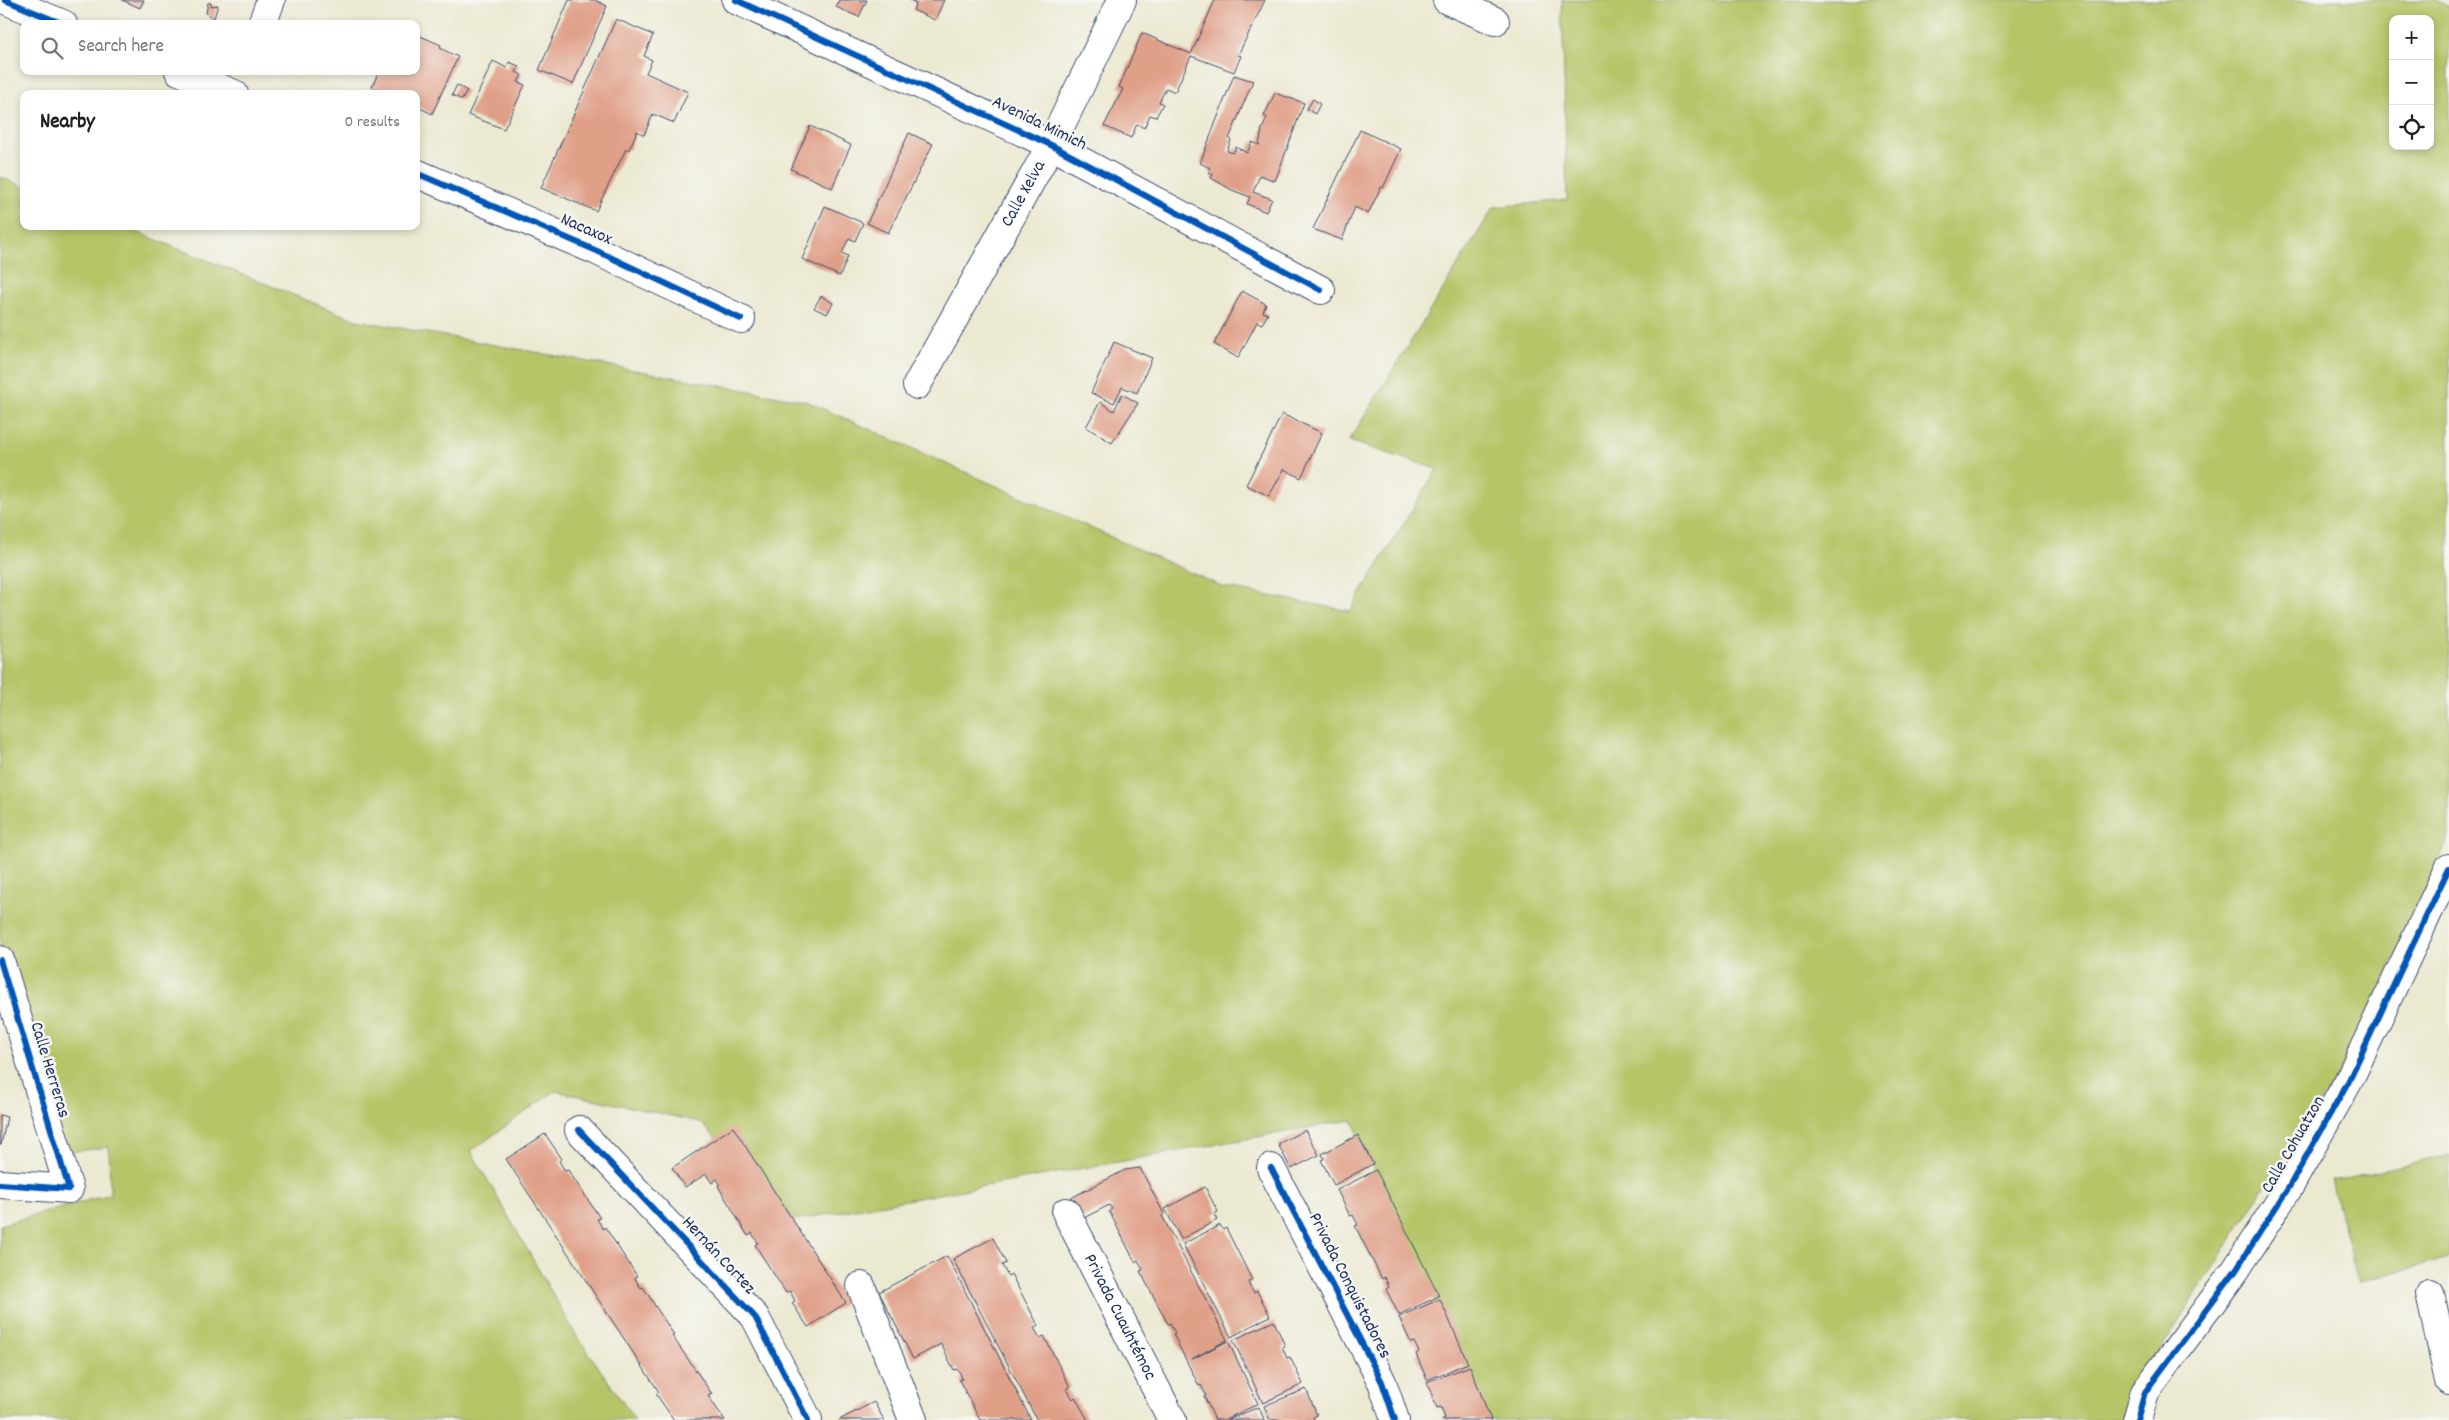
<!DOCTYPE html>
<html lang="en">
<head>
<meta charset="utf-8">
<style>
  :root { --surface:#fff; --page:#f6f6f6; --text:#202124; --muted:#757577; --line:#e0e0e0 }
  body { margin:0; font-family:Dekko,sans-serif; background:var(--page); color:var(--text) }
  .controls { position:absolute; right:15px; top:15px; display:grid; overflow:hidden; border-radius:10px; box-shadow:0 2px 8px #0003 }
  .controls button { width:45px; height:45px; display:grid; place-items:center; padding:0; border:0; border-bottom:1px solid var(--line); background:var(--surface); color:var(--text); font:25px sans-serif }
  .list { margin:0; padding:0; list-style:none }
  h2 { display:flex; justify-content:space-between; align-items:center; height:65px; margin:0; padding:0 20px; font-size:21px }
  h2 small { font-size:16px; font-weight:400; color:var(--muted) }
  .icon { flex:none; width:28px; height:28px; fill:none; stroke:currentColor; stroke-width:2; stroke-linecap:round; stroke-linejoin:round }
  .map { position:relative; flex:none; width:2449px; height:1420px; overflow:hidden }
  .search { position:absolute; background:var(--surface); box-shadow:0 2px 8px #0003; left:20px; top:20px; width:400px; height:55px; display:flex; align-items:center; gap:12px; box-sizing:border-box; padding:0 18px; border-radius:10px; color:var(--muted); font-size:19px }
  .panel { position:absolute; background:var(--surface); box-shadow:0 2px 8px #0003; left:20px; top:90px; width:400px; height:140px; border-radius:10px }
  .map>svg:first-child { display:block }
  .green { fill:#b6c567; stroke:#687a62; fill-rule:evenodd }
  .building { fill:#e09f87 }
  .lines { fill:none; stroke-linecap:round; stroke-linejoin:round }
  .minor-casing { stroke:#3a4b6f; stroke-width:30 }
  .minor { stroke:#fff; stroke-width:28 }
  .cycleway-casing { stroke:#f6f6f2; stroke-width:9 }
  .cycleway { stroke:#0057b8; stroke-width:6 }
  .labels { text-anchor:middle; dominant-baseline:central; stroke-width:5; stroke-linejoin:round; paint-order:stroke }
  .street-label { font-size:18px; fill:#1b2f5e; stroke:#f6f6f2 }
</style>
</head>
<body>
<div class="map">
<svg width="2449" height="1420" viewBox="0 0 2449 1420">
  <rect width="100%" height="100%" fill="#f6f6f2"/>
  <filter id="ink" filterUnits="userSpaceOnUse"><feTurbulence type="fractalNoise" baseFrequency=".02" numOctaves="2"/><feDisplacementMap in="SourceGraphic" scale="10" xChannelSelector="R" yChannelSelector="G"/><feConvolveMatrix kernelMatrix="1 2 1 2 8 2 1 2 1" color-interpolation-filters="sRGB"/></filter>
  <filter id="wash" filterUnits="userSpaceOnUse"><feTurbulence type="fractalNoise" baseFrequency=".0096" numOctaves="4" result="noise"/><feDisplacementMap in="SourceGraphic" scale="20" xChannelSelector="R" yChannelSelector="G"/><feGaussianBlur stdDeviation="1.12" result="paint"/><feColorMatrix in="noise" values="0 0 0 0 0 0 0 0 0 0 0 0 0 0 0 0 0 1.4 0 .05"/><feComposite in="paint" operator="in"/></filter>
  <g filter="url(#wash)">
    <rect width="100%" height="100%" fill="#ece9d1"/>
    <path class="green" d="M1562,0H2436L2449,7V838L2351,1054L2126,1403L2120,1420H1490L1352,1120L795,1220L700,1122L555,1091L471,1151L575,1333L635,1420H0V1225L110,1194L109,1147L59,1153L0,960V177L24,187V226H122L356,320L806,401L1223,587L1350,611L1437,469L1349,441L1494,207L1567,200ZM2393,19H2430V146H2393Z
      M2449,1155V1258L2358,1282L2331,1181Z"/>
    <g id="blocks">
      <path class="building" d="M122,0H144L140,8Z
        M569,0H595L607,6L573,84L539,70Z
        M839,0H867L859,17L836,7Z
        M910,0H944L935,20L913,10L916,3Z
        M1215,0H1265L1238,55L1241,56L1234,72L1191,56L1175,92L1166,88L1159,102L1163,104L1156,117L1150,115L1144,128L1137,124L1131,138L1104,126L1123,89L1119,87L1142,33L1191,54Z
        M208,3H211V6L218,5L214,18L206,13Z
        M616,19L653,35L644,56L652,60L646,73L688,92L674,123L653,114L644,135L637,131L629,150L626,149L596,211L541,188Z
        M416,34L441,45L440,48L458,57L432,114L416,106V94H388L372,87L379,71H416Z
        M493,61L507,68L509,62L519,66L516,72L522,75L518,82L525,85L504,129L468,115Z
        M1234,75L1253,81L1229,139L1231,140L1227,151L1233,153L1236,147L1247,153L1252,142L1259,145L1262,129L1267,118L1264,116L1275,93L1304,103L1275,181L1260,175L1253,192L1272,199L1266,212L1247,204L1250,197L1232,190L1211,178L1213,174L1209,172L1210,168L1200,163Z
        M457,85L467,91L462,100L452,95Z
        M1313,99L1320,104L1315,114L1307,109Z
        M810,126L851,145L832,188L791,169Z
        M1360,130L1401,149L1383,188L1381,187L1368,214L1355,207L1342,240L1313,229Z
        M909,133L933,144L888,233L867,223Z
        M825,206L863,223L855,241L849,238L842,253L848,256L840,276L802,259Z
        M1242,291L1266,304L1263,312L1268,314L1262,324L1257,322L1238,358L1214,344Z
        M821,296L833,303L827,314L814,308Z
        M1114,342L1152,358L1137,393L1122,387L1114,403L1091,393Z
        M1122,394L1138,403L1112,443L1086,427L1100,402L1114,411Z
        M1282,414L1322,433L1301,478L1284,469L1269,496L1246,485Z
        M0,1115L7,1117L1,1145H0Z
        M733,1127L846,1303L808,1327L792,1303L795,1301L790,1291L786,1293L755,1245L758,1243L752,1233L748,1236L718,1186L720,1184L717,1179L712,1183L706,1174L685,1187L672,1168Z
        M1305,1130L1319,1155L1291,1169L1278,1144Z
        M545,1134L562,1159L559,1161L565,1171L568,1170L600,1218L597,1219L603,1229L605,1227L637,1276L635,1277L637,1282L641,1288L643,1287L674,1335L672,1336L712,1394L708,1396L725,1420H674L656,1394L659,1392L506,1159Z
        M1358,1135L1373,1164L1334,1185L1321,1160L1324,1159L1322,1154Z
        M1140,1168L1164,1214L1162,1216L1227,1340L1192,1359L1228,1341L1258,1404L1224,1420H1215L1204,1396H1206L1204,1391L1201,1385L1199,1386L1173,1334L1175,1333L1170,1323L1168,1324L1140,1271L1143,1270L1138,1260L1135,1262L1109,1211L1112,1209L1109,1205L1080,1220L1069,1199L1125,1170Z
        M1376,1170L1439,1296L1399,1315L1386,1289L1389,1287L1385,1277L1382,1279L1355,1226L1358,1225L1353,1215L1350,1216L1337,1190Z
        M1205,1187L1218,1212L1214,1214L1217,1220L1181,1239L1165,1209Z
        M1220,1225L1223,1230L1226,1228L1252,1280L1248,1282L1250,1287L1254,1293L1257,1291L1270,1316L1231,1337L1183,1244Z
        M993,1238L1006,1263L1002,1265L1005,1271L1008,1276L1011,1274L1038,1325L1034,1328L1040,1338L1044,1336L1070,1387L1067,1389L1073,1399L1075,1397L1088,1420H1037L969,1290L953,1259Z
        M947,1256L997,1353L1031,1420H980L959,1380L962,1379L960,1373L957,1369L954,1370L941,1344L913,1359L879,1292Z
        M1440,1299L1468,1363L1427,1380L1416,1354L1419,1352L1414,1342L1411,1343L1399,1317Z
        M1274,1321L1285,1346L1282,1347L1287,1358L1290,1357L1303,1384L1263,1403L1233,1340Z
        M1470,1366L1491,1420H1441L1445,1418L1441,1407L1437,1408L1427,1382Z
        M1306,1389L1317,1415L1313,1417L1314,1420H1270L1264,1406Z
        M874,1402L884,1420H839Z
        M1259,1407L1264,1420H1227Z"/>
    </g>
  </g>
  <g filter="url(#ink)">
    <use href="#blocks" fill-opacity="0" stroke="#3a4b6f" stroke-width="1"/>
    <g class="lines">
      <g class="minor-casing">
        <g id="minor">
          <path d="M5,0L63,24"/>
          <path d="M736,0L1051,145L1321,290"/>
          <path d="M1447,0L1495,21"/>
          <path d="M262,24L271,0"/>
          <path d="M179,71L234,94"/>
          <path d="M416,173L597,251L741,319"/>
          <path id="s1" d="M917,385L1051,145L1122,0"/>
          <path d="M0,960L69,1189L0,1184"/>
          <path d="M579,1130L755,1317L808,1420"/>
          <path d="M1271,1168L1382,1382L1395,1420"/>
          <path id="s2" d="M1066,1212L1172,1420"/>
          <path d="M861,1286L913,1420"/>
          <path d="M2430,1294L2449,1381"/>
          <path d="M2137,1420L2145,1392L2235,1271L2289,1187L2348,1082L2449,868"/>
        </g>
      </g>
      <use href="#minor" class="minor"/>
      <g class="cycleway-casing">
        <path id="cycleway" d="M5,0L63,24
          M736,0L1051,145L1321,290
          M416,173L597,251L741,319
          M0,960L69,1189L0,1184
          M579,1130L755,1317L808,1420
          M1271,1168L1382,1382L1395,1420
          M2137,1420L2145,1392L2235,1271L2289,1187L2348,1082L2449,868"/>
      </g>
      <use href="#cycleway" class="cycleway"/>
    </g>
  </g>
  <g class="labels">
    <g class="street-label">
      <text transform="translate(1039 124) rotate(26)">Avenida Mimich</text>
      <text stroke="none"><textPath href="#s1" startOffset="219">Calle Xelva</textPath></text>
      <text transform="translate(586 230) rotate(24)">Nacaxox</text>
      <text transform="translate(49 1070) rotate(73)">Calle Herreras</text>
      <text transform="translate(2294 1145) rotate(-60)">Calle Cohuatzon</text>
      <text transform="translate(718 1256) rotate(47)">Hernán Cortez</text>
      <text transform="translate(1349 1286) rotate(63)">Privada Conquistadores</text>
      <text stroke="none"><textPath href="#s2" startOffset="118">Privada Cuauhtémoc</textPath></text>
    </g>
  </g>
</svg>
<div class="controls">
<button>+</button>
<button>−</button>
<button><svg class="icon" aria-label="locate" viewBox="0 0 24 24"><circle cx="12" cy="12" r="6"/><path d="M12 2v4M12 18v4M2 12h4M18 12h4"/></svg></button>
</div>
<div class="search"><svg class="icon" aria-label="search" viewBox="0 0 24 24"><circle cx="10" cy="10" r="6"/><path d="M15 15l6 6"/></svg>Search here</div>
<section class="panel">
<h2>Nearby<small>0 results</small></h2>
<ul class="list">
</ul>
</section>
</div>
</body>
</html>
